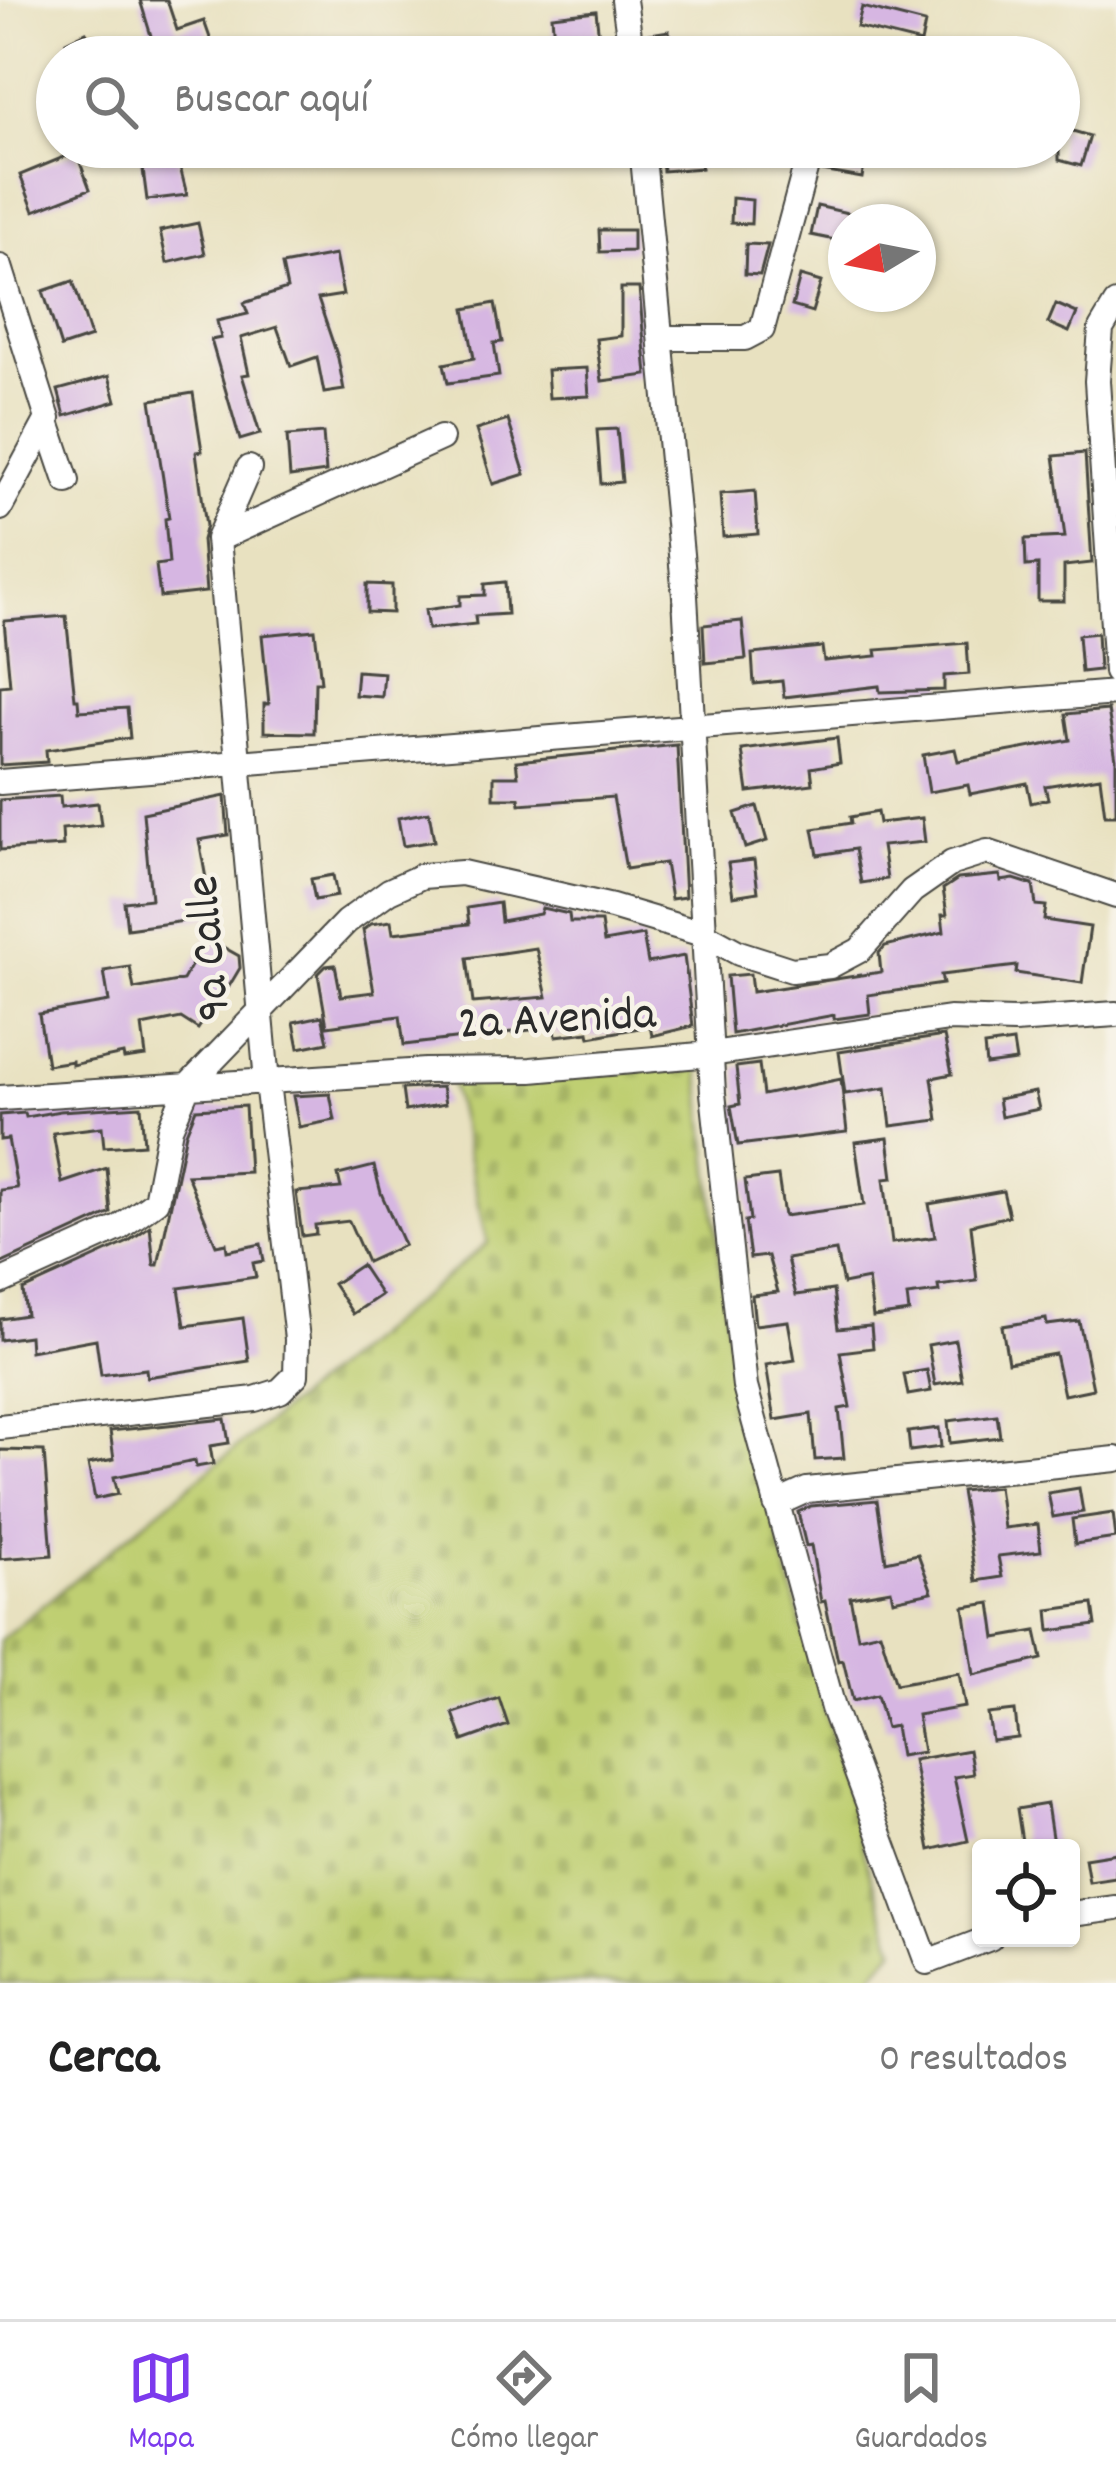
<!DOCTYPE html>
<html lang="es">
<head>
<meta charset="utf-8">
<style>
  :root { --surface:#fff; --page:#f2f2f2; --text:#222; --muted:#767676; --line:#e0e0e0; --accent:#7c3aed }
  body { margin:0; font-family:Dekko,sans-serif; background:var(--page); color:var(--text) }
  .controls { position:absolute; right:36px; bottom:36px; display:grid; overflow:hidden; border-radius:12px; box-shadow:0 3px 9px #0004 }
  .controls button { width:108px; height:108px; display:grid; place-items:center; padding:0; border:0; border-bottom:3px solid var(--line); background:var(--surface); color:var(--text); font:60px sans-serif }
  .compass { position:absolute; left:828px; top:204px; width:108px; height:108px; border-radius:50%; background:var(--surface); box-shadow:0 3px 9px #0004; rotate:260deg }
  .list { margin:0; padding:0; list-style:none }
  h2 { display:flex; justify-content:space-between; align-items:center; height:156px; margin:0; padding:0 48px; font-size:51px }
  h2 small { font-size:39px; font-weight:400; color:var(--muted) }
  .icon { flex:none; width:66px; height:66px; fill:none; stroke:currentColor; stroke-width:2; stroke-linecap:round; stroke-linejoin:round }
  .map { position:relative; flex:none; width:1116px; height:1983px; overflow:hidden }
  .search { position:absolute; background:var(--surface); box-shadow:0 3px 9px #0004; left:36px; right:36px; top:36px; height:132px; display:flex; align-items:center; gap:30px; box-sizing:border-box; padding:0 42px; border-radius:66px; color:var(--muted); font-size:45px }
  .sheet { height:336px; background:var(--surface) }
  nav { display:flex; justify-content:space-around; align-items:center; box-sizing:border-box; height:168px; border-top:3px solid var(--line); background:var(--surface); font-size:33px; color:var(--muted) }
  nav a { display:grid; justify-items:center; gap:6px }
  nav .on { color:var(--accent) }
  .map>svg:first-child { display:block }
  .cemetery { fill:url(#cemetery-stones); stroke:#757d4e; stroke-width:3 }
  .building { fill:#d6b6e2; fill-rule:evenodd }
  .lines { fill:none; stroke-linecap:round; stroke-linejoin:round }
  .minor-casing { stroke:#474641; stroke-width:28 }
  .minor { stroke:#fff; stroke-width:24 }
  .labels { text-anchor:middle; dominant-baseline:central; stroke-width:9; stroke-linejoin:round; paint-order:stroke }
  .street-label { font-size:48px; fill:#2b2b2b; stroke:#f7f3e8 }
</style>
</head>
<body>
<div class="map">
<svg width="1116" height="1983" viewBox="0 0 1116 1983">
  <defs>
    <pattern id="cemetery-stones" width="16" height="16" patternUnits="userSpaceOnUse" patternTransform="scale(3)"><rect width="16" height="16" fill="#bfcf72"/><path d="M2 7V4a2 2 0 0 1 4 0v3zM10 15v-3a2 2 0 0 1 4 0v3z" fill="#a4b263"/></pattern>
  </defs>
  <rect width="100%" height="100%" fill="#f7f3e8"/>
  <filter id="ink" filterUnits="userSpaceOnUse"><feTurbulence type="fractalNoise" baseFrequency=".00833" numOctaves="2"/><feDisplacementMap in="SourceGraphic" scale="24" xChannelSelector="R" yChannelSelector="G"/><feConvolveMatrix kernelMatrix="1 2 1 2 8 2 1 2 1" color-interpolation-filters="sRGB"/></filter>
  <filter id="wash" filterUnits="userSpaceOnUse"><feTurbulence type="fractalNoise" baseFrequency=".004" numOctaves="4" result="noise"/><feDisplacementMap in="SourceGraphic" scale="48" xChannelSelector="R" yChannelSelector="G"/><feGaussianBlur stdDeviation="2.7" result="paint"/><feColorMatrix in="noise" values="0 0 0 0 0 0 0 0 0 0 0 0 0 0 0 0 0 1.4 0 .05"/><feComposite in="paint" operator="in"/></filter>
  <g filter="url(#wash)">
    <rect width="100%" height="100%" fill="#e8e1c0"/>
    <path class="cemetery" d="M698,1060L731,1363L864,1855L895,1948L865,1983H0V1640L488,1243L450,1076Z"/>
    <g id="blocks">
      <path class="building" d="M140,0H167L177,30L204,21L215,52L201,57H151L144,42L152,39Z
        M862,7L925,23L921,43L857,27Z
        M596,11L601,57H570L568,38L554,39L552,16Z
        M669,31L673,57H648L650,34Z
        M86,32L96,50L74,57L66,42Z
        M1059,127L1090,136L1081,166L1059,160Z
        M140,147H175L187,195L147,200Z
        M661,147H700L701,168L663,171Z
        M820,147H867L862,178L822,171Z
        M76,152L90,189L34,211L20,175Z
        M732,198L752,200L751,224L731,223Z
        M817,206L852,214L846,222L845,242L811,235Z
        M198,223L205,254L167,263L160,231Z
        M599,230H633V251L600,252Z
        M746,244L768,245L760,275L745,274Z
        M335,255L343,295L318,299L338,358L344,390L324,393L317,357L291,366L277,327L241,338L249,374L242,375L260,434L240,440L211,340L221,338L217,321L248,314L244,303L287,289L282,265Z
        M800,276L821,282L812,312L792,306Z
        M73,281L91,337L61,347L43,291Z
        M621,288H639L647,375L602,381L596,339L621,336Z
        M495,303L502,342L494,343L499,376L448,383L444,364L474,358L465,309Z
        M1056,304L1077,313L1069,332L1048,323Z
        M587,368L589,396L549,398L547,370Z
        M109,376L116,401L65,416L58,390Z
        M193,393L202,451L196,452L206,526L202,540L206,592L160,597L156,565L169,563L165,519L169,518L151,400Z
        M508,420L525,474L493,484L476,430Z
        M617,429L622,482L601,484L597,430Z
        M323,433L326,472L290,477L287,436Z
        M1085,453L1092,563L1064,566V601H1038V565L1026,566L1025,539L1065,537L1054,456Z
        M755,491L758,534L723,537L720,494Z
        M505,582L507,614L475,616L476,624L428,629L425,610L460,605V596L485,595V584Z
        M367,584L392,585V613L367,612Z
        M66,616L75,699H78L79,711L127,708L130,738L46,750L47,762L0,765V686L10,685L4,621Z
        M742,621L746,659L705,663L703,625Z
        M315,630L321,682H315L314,733L264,732V704H269L262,635Z
        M1097,633L1099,670L1081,672L1078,635Z
        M967,643L969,674L944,676V690L880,692L879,686L784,697L782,681L754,684L752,654L822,647L824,661L877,656L876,650Z
        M357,671L384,673L382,697L355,695Z
        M1108,710L1116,759V815H1105L1100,777L1045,786L1048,799L1031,803L1027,783L970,794L968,785L929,792L923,755L955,749L958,761L1070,740L1066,714Z
        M837,738L840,763L811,768L813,784L748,792L742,750Z
        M677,745L685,897L671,899L665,863L626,869L613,797L520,804L519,798H494V776H518L516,761Z
        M60,796L61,807L98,803L101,825L62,829L63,846L0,850V800Z
        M225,796L228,835L199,840L213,917L127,929L124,902L151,899L143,813Z
        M757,806L767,841L745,848L735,813Z
        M429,812L434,841L403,846L398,818Z
        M877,812L879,823L922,818L925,842L882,846L887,879L861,883L855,849L818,855L813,829L851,823L850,817Z
        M754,860L758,892L733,896L728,863Z
        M333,875L337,896L315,900L311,879Z
        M1000,875L1001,881L1014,879L1033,885L1036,905L1046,906L1044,920L1090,927L1082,983L1016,973L1017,966L941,975L943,984L868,995L870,1014L834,1019V1015L732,1034L727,976L750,974L752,992L881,972L879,953L885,946L944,932L942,915H947L943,889L958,879Z
        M499,903L501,921L540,914L542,908L569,914L570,922H601L604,942L643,935L648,963L684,956L693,1026L652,1036L650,1026L590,1037L589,1032L556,1036L555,1027L404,1045L400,1016L327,1026L318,974L326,966L335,965L341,996L374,992L363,930L371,924L391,921L393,933L469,924L467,908ZM536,948L547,997L473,1003L467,958Z
        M207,938L239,956L240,968L215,1010L212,1008L198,1029L181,1018L142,1026L146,1056L124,1059L123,1054L72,1065V1061L47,1065L39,1014L109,1002L104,971L130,967L134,989L183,980Z
        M322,1016L328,1042L299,1048L294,1022Z
        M944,1036L952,1074L932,1078L938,1120L891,1126L886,1088L845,1094L839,1052Z
        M1013,1042L1016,1061L986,1065L984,1046Z
        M759,1064L763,1095L841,1079L847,1132L738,1145L731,1106L740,1104L736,1067Z
        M442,1087L445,1104L405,1111L402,1089Z
        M1035,1092L1039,1109L1001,1117L998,1099Z
        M330,1094L335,1120L299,1127L293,1096Z
        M141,1106L144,1144L104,1147L102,1127L53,1133L62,1183L107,1168L111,1213L0,1264V1190L17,1188L8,1139L0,1140V1115L25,1113L26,1117L60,1111Z
        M245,1106L249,1172L187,1175L216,1245L226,1243L227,1251L261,1244L264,1261L253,1263L256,1277L179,1288L185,1326L243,1318L249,1361L147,1377L146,1369L101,1375L96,1339L30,1351L29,1336L0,1340V1319L26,1315L23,1290L126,1243L150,1226L154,1265H158L186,1133L196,1109Z
        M888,1138L893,1178L884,1179L892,1243L935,1237L929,1204L1003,1191L1009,1216L971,1225L977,1281L938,1286L939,1292L907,1296L909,1312L873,1317L868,1279L843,1284L836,1251L787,1259L796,1295L833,1290L838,1329L871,1326L873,1348L840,1352L850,1407L839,1409L844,1458L815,1460L811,1414L775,1420L766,1365L795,1360L788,1321L755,1325L752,1295L778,1292L768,1256L750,1258L745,1221L750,1220L745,1180L778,1176L784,1216L864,1205L855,1142Z
        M374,1166L381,1193L404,1245L367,1262L349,1221L315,1225L316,1234L302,1236L296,1192L341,1188L338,1175Z
        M361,1265L381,1295L353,1314L333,1284Z
        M1046,1319L1047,1325L1079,1321L1093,1389L1064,1395L1055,1354L1008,1362L1002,1326Z
        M955,1340L962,1380L935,1385L928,1345Z
        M927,1370L931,1391L908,1395L904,1374Z
        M997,1415L1000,1437L950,1443L948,1421Z
        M225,1419L229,1443L210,1446L213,1464L196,1467L195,1461L114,1477L118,1494L95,1499L88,1464L114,1459L110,1431Z
        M939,1428L941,1447L910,1451L908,1432Z
        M0,1450L44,1451L52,1555L0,1559Z
        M998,1487L1004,1528L1038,1524L1041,1551L998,1556L1002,1577L976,1581L961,1491Z
        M1079,1488L1083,1512L1053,1517L1048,1493Z
        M877,1500L886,1561L918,1554L932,1592L893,1600L891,1590L850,1597L858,1637L880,1632L896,1684L959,1673L965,1707L917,1715L923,1752L900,1756L895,1726L886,1728L877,1695L853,1701L843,1660L838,1661L825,1601L821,1602L811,1545L806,1546L798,1512L811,1506Z
        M1113,1513L1116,1538L1075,1544L1072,1519Z
        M991,1603L996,1638L1036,1631L1042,1659L974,1675L964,1607Z
        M1093,1604L1096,1625L1050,1631L1048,1610Z
        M499,1698L508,1725L463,1741L453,1713Z
        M1015,1711L1018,1738L992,1741L988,1714Z
        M969,1750L973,1774L954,1777L968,1841L930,1850L913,1760Z
        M1047,1804L1053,1844L1023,1848L1017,1809Z
        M1116,1853V1878L1089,1882L1085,1858Z"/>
    </g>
  </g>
  <g filter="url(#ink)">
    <use href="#blocks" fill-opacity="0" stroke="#474641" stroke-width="3"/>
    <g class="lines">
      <g class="minor-casing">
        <path id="minor" d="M624,0L632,57
          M642,147L685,596L713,1093L745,1387L833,1708L927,1962L990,1938
          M0,267L48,419L0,508
          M1116,304L1101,329L1097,381L1116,672
          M663,338H745L762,329L806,166
          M47,422L67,481
          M218,539L441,438
          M0,782L1116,693
          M0,1098L425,1071L531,1070L711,1054L949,1019L1014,1021L1116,1014
          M0,1282L119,1228L156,1201L170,1128L188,1086L346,922L389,891L422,876L462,873L612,907L706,935L739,953L792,970L830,966L860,950L912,891L952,863L987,852L1116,896
          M0,1427L255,1399L280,1391L296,1375L297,1339L267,1082L218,539L249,468
          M776,1504L807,1490L1116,1459
          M1071,1914L1116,1908"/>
      </g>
      <use href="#minor" class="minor"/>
    </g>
  </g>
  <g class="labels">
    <g class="street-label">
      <text transform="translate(212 948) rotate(-95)">9a Calle</text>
      <text transform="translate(557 1022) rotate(-3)">2a Avenida</text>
    </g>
  </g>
</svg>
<div class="controls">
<button><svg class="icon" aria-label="locate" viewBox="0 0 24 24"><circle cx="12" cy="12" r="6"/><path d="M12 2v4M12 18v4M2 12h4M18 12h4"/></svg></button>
</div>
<svg class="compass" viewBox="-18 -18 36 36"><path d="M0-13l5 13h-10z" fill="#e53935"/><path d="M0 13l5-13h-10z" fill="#767676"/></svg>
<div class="search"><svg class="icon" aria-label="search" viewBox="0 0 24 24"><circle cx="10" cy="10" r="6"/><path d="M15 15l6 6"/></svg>Buscar aquí</div>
</div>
<section class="sheet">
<h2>Cerca<small>0 resultados</small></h2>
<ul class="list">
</ul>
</section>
<nav>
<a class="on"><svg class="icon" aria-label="map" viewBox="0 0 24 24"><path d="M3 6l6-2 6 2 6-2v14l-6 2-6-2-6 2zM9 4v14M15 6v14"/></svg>Mapa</a>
<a><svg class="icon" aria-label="directions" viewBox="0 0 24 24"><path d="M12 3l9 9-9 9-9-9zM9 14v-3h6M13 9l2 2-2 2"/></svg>Cómo llegar</a>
<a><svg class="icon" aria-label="saved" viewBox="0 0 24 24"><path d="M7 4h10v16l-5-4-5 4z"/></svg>Guardados</a>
</nav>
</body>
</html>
